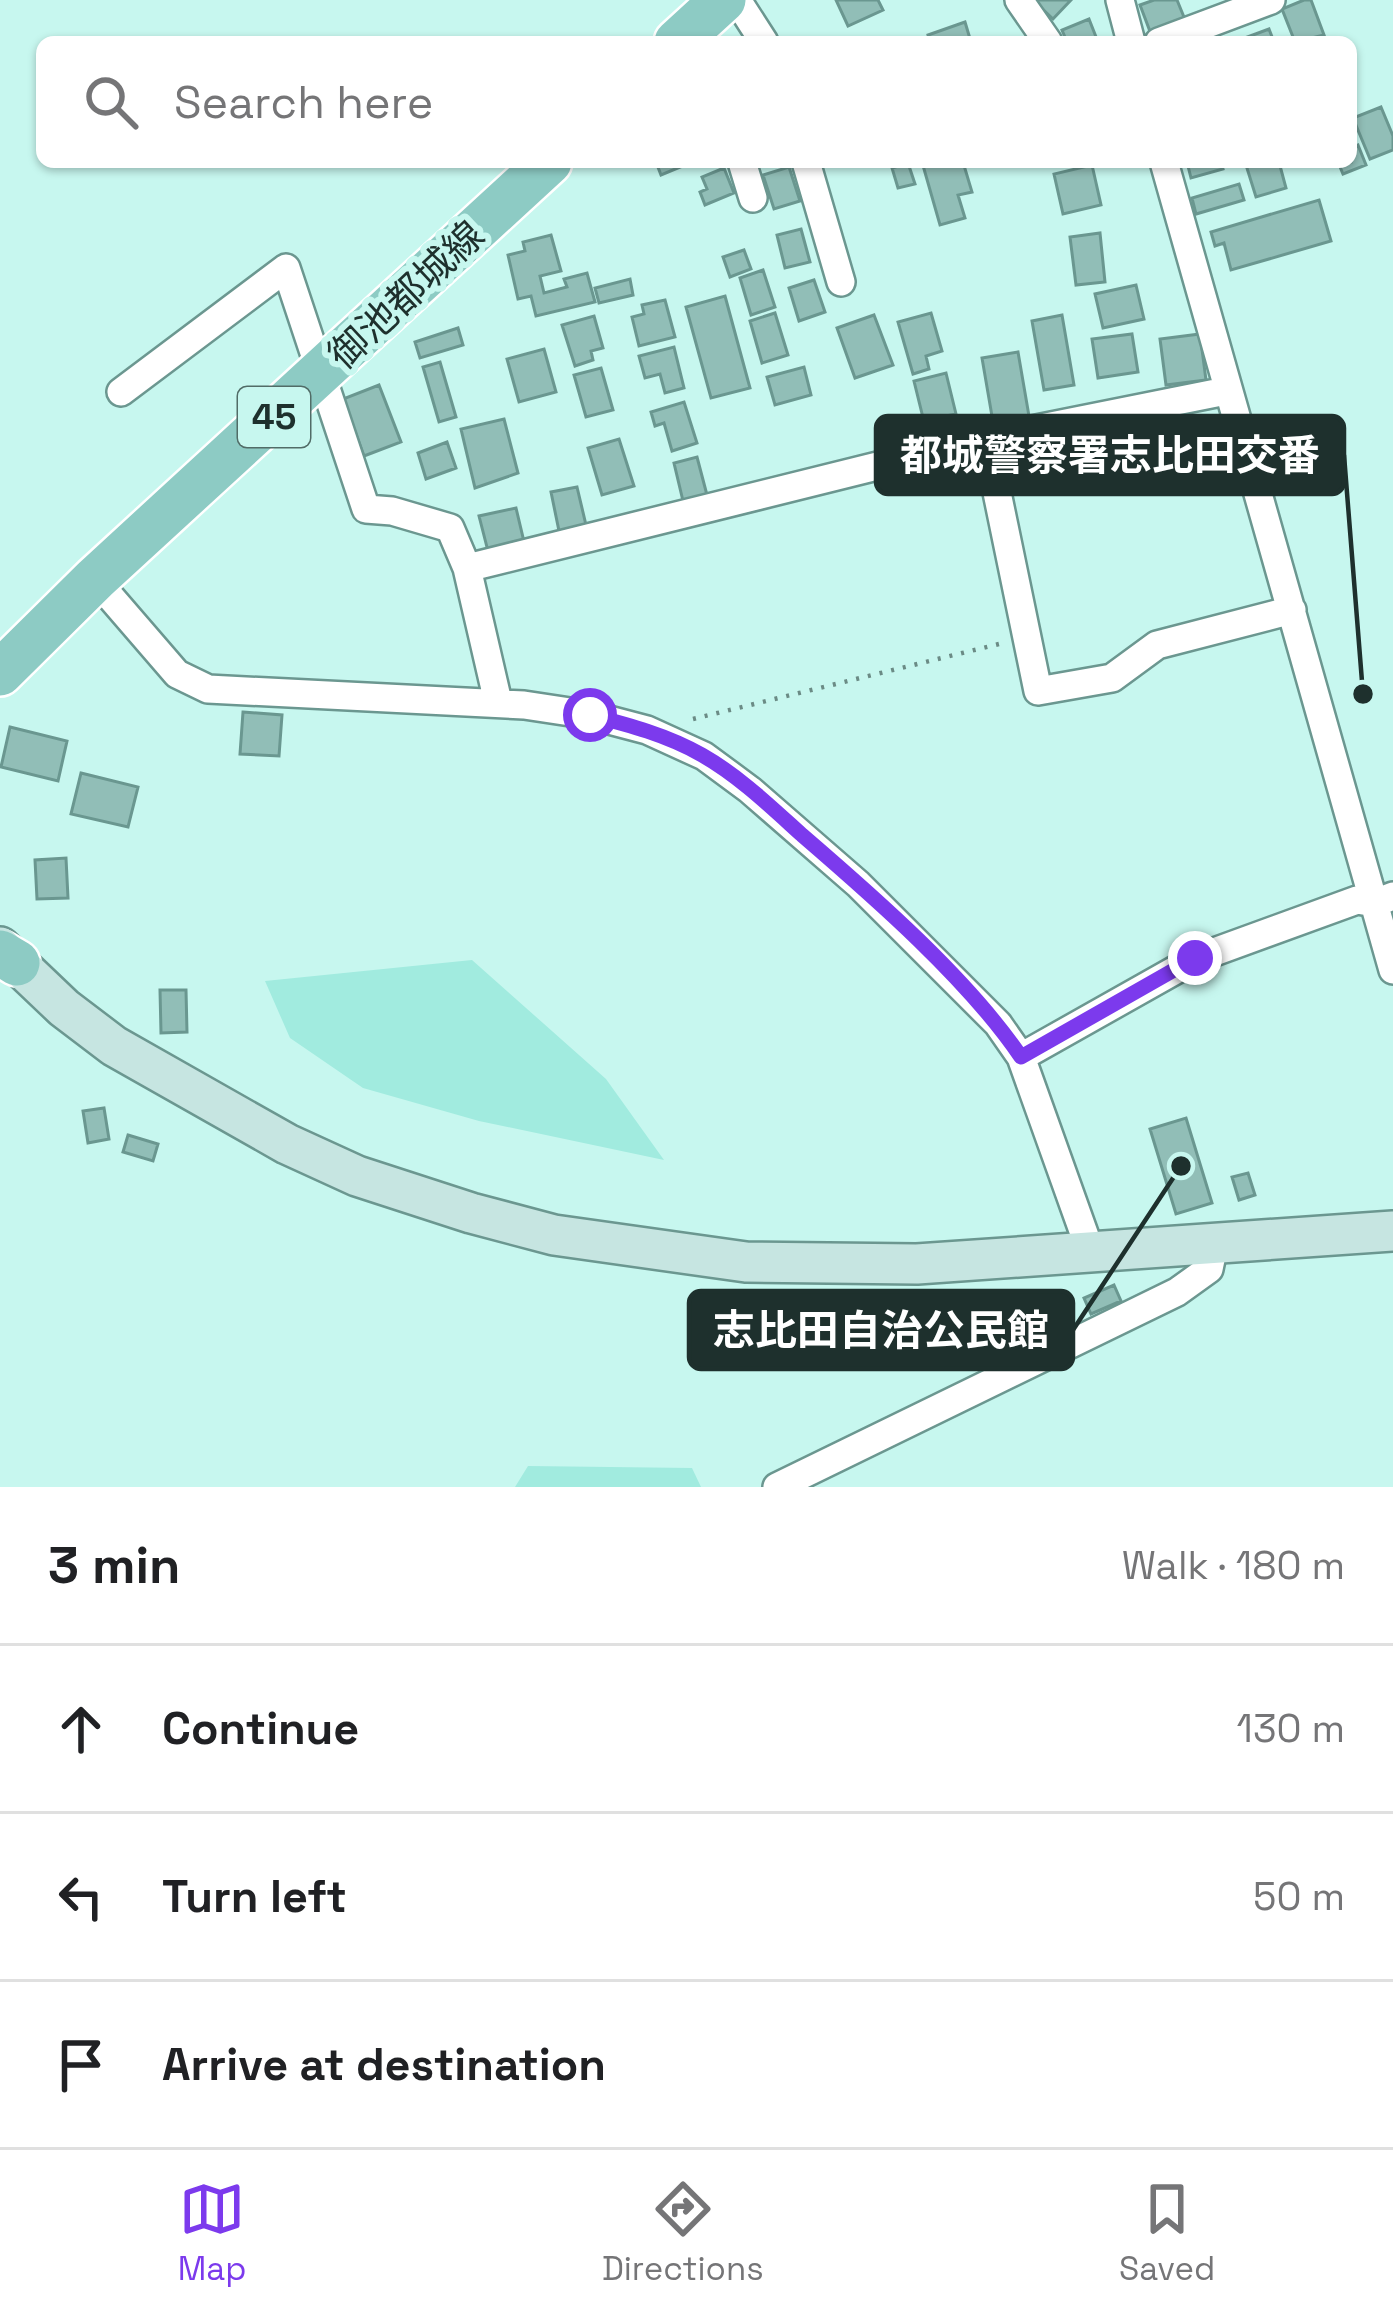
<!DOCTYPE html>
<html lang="en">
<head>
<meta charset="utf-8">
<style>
  :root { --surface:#fff; --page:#f6f6f6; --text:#202124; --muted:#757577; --line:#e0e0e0; --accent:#7c3aed }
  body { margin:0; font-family:"Space Grotesk","Noto Sans JP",sans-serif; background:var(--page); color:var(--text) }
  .stop { position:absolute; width:36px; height:36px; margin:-27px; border:9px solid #7c3aed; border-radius:50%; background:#fff }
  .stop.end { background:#7c3aed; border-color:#fff; box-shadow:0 3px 12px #0008 }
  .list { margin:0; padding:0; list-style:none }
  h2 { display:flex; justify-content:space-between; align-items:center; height:156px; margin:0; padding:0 48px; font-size:51px }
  h2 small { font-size:39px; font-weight:400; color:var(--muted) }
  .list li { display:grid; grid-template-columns:78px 1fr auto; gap:36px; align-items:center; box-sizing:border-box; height:168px; padding:0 48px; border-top:3px solid var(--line) }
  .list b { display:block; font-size:45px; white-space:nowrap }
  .list em { font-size:39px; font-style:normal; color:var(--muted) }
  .icon { flex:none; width:66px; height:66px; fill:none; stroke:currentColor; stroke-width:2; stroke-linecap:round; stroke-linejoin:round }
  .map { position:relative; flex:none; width:1393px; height:1487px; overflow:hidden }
  .search { position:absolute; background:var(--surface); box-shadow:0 3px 9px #0004; left:36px; right:36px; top:36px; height:132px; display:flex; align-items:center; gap:30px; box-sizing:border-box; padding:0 42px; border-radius:18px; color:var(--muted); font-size:45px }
  .sheet { height:660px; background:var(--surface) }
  nav { display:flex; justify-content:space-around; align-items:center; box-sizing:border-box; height:168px; border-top:3px solid var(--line); background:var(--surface); font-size:33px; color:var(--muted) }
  nav a { display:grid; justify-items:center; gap:6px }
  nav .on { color:var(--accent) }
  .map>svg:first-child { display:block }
  .green { fill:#a1ebdf }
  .building { fill:#91beb7; stroke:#6a9790; stroke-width:3 }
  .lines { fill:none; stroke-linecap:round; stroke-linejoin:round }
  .street-casing { stroke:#6b9790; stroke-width:32 }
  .secondary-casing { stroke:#6b9790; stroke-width:44 }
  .primary-casing { stroke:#fff; stroke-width:50 }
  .path { stroke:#6b8b85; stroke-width:4.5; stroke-dasharray:3 9; stroke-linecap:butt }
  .street { stroke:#fff; stroke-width:27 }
  .secondary { stroke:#c6e5e1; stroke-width:39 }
  .primary { stroke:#8dcbc4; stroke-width:45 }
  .route { stroke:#7c3aed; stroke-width:15 }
  .labels { text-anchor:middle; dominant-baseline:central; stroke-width:12; stroke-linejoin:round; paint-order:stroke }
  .shield { fill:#c7f7ef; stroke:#516c67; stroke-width:3 }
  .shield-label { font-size:36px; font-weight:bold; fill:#1e302d }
  .street-label { font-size:39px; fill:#1e302d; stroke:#c7f7ef }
  .leader { fill:none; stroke:#1e302d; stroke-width:4.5 }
  .callout-dot { fill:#1e302d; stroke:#c7f7ef; stroke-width:4.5 }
  .callout { fill:#1e302d; stroke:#1e302d; stroke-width:4.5 }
  .callout-label { font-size:42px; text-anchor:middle; font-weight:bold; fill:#fff }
</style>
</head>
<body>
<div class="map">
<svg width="1393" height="1487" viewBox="0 0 1393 1487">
  <rect width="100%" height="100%" fill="#c7f7ef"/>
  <path class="green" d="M472,960L606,1079L664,1160L479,1121L363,1088L290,1038L265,981Z
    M528,1466L692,1468L701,1487H515Z"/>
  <path class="building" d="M836,0H878L883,10L848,26Z
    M1033,0H1071L1053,19Z
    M1154,0H1177L1186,22L1151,34L1140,5Z
    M1304,0H1311L1324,35L1295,42L1282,9Z
    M1089,19L1098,42H1067L1062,30Z
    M965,22L971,42H930L928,35Z
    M1269,29L1274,42H1234Z
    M1381,107L1393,136V150L1370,159L1353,118Z
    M1358,145L1366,165L1343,174L1338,162H1351V148Z
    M656,162H690V163L661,175Z
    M922,162H963L972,192L958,195L965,218L940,225Z
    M1187,162H1221L1223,169L1191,178Z
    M1256,162H1279L1286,188L1256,197L1246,165Z
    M908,163L915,184L898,188L892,168Z
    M1092,165L1101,205L1063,214L1054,174Z
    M789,167L800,201L774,209L763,175Z
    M724,168L734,193L705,205L700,192L707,189L702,177Z
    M1239,184L1244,200L1196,214L1192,198Z
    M1319,200L1331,241L1231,270L1224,243L1215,246L1211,232Z
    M801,229L810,262L785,268L777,235Z
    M1100,233L1105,282L1076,285L1070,237Z
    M551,235L561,271L540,276L544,293L567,287L564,279L587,273L595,302L536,316L531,296L518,299L508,255L525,251L523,242Z
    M744,250L751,269L730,277L723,257Z
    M763,270L775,307L751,315L740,278Z
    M630,279L633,295L599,303L595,288Z
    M814,280L825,312L799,321L789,288Z
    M1136,285L1144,319L1103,328L1095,294Z
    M725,296L750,388L711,398L686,307Z
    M665,300L675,337L639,346L632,317L644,314L642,305Z
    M775,313L788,355L762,363L750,321Z
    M931,313L942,351L926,356L929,369L913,374L898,322Z
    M874,315L893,365L855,378L837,328Z
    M1062,315L1074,385L1044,390L1032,321Z
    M594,316L603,348L591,351L593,360L575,366L562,325Z
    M458,328L463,345L420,358L415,342Z
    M1132,334L1138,372L1098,378L1092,339Z
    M1200,334L1206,380L1166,385L1160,339Z
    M674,347L684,388L665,393L660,374L645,378L639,356Z
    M544,349L556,392L519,402L507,359Z
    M1018,352L1029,416L993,422L982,358Z
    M440,362L456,417L439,422L423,367Z
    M804,367L811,395L775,405L767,377Z
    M601,368L613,410L586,417L574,375Z
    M946,373L956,414L941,417L945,434L928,438L914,381Z
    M379,385L401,442L364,456L343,399Z
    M684,402L697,443L672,451L664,423L655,426L651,412Z
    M504,419L518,473L475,488L461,429Z
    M619,439L634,486L602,495L588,448Z
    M447,442L456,468L426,479L418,453Z
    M697,457L707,495L683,501L674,463Z
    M577,487L586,525L559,531L551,492Z
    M516,508L525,546L489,555L479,516Z
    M243,712L282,715L279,756L240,754Z
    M10,727L67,741L58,781L1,767Z
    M81,773L138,787L128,827L71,814Z
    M66,858L68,898L37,899L35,860Z
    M160,990H186L187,1032L161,1033Z
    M104,1108L109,1139L88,1143L83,1111Z
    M1186,1118L1212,1203L1176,1214L1150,1129Z
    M128,1135L158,1144L153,1161L123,1152Z
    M1248,1173L1255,1195L1239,1200L1232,1177Z
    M1114,1285L1121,1301L1091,1314L1084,1298Z"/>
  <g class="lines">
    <g class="street-casing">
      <path id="street" d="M737,0L764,42
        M1019,0L1048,42
        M1120,0L1131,42
        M1159,42L1271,0
        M742,162L753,198
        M806,162L841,282
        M1164,162L1393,970
        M121,392L286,268L366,509L392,511L450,528L467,568L498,702
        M986,439L1038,691L1112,678L1157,645L1292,610
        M467,568L986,439L1226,391
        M95,579L177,674L208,689L524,705L590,715L647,730L704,756L750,790L858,884L998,1024L1021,1057L1091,1253
        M1021,1057L1195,959L1357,900L1375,903L1393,896
        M777,1487L1177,1292L1209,1269L1214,1245"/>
    </g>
    <g class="secondary-casing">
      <path id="secondary" d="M0,947L64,1008L114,1046L287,1144L357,1176L471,1213L554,1235L746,1262L917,1264L1393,1231"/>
    </g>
    <g class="primary-casing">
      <path id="primary" d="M677,42L723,0
        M0,673L95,579L549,162
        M0,953L17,963"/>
    </g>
    <path class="path" d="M693,719L1003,643"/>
    <use href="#street" class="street"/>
    <use href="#secondary" class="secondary"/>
    <use href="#primary" class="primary"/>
  </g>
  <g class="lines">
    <path class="route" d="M590,715C629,725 667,735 702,755C739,776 771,807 802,835C874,897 968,979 1021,1057L1195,958"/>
  </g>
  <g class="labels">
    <rect class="shield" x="238" y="387" width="72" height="60" rx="9"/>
    <g class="shield-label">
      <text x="274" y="417">45</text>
    </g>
    <g class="street-label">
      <text transform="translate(406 295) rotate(-43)">御池都城線</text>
    </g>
  </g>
  <path class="leader" d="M1363 694L1344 455M1181 1166L1073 1330"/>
  <g class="callout-dot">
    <circle cx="1363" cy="694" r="12"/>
    <circle cx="1181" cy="1166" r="12"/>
  </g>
  <g class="callout">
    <rect x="876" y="416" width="468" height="78" rx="12"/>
    <rect x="689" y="1291" width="384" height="78" rx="12"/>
  </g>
  <g class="callout-label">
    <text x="1110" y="470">都城警察署志比田交番</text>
    <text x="881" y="1345">志比田自治公民館</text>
  </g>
</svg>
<div class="stop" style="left:590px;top:715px"></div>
<div class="stop end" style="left:1195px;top:958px"></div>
<div class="search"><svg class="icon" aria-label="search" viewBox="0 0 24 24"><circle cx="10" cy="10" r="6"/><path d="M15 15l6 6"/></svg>Search here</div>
</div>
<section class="sheet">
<h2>3 min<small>Walk · 180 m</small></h2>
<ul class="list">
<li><svg class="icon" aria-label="ahead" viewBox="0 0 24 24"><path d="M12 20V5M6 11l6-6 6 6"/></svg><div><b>Continue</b></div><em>130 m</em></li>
<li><svg class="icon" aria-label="left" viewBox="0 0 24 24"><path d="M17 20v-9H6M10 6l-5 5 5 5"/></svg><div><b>Turn left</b></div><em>50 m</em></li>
<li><svg class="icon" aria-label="arrive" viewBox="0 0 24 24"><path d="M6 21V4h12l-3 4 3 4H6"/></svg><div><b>Arrive at destination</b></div></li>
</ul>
</section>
<nav>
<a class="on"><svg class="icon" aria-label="map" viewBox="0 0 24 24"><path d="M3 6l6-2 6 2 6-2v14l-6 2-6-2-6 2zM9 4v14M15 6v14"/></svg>Map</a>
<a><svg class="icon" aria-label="directions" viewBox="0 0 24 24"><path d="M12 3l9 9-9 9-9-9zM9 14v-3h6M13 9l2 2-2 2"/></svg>Directions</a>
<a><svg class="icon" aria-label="saved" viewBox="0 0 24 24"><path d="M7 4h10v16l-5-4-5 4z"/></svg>Saved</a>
</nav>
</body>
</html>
